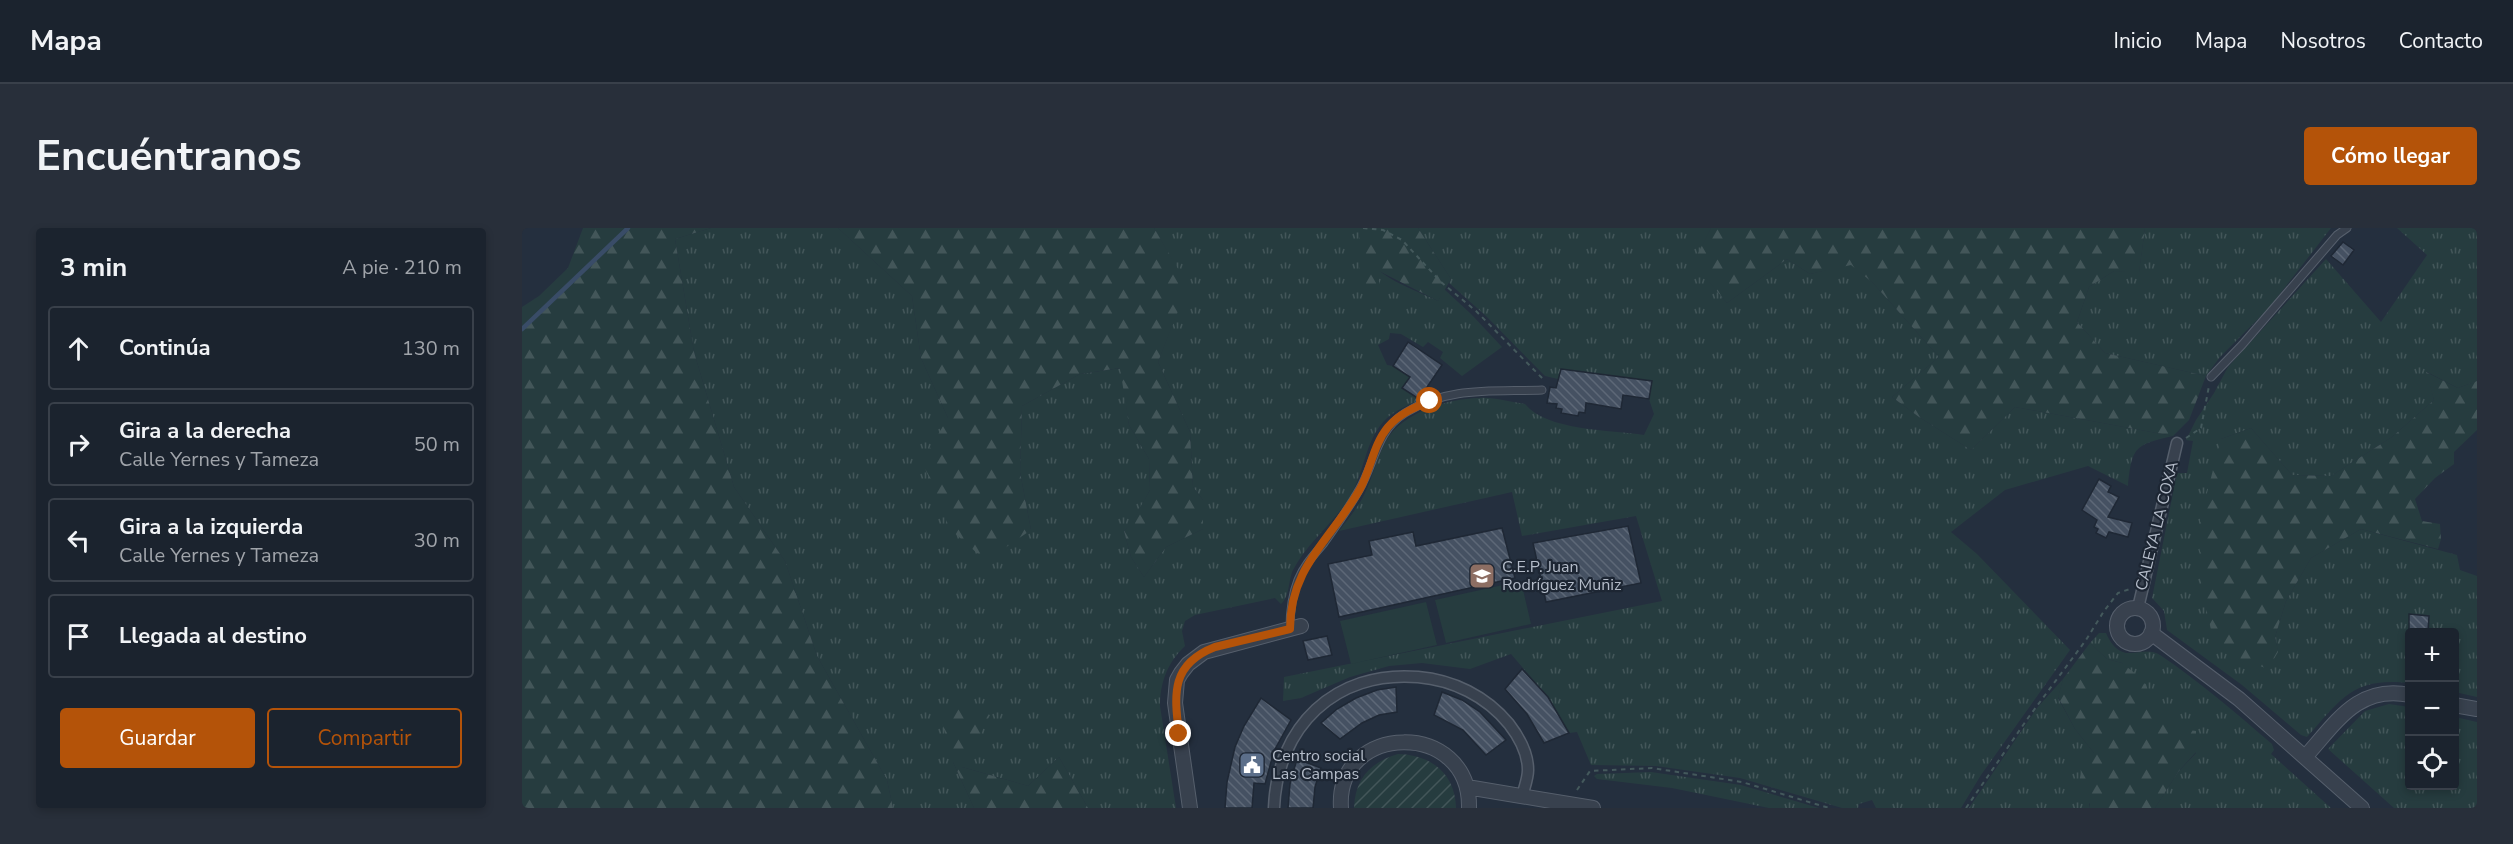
<!DOCTYPE html>
<html lang="es">
<head>
<meta charset="utf-8">
<style>
  :root { --surface:#1b232e; --page:#282f3a; --text:#f1f3f6; --muted:#a0a4aa; --line:#39404a; --accent:#b45309 }
  body { margin:0; font-family:"Nunito Sans",sans-serif; background:var(--page); color:var(--text) }
  .controls { position:absolute; right:18px; bottom:18px; display:grid; overflow:hidden; border-radius:6px; box-shadow:0 3px 9px #0003 }
  .controls button { width:54px; height:54px; display:grid; place-items:center; padding:0; border:0; border-bottom:2px solid var(--line); background:var(--surface); color:var(--text); font:30px sans-serif }
  .stop { position:absolute; width:18px; height:18px; margin:-14px; border:4px solid #b45309; border-radius:50%; background:#fff }
  .stop.end { background:#b45309; border-color:#fff; box-shadow:0 2px 6px #0008 }
  .list { margin:0; padding:0; list-style:none }
  h2 { display:flex; justify-content:space-between; align-items:center; height:78px; margin:0; padding:0 24px; font-size:26px }
  h2 small { font-size:20px; font-weight:400; color:var(--muted) }
  .list li { display:grid; grid-template-columns:39px 1fr auto; gap:18px; align-items:center; box-sizing:border-box; height:84px; margin:0 12px 12px; padding:0 12px; border:2px solid var(--line); border-radius:6px }
  .list b { display:block; font-size:22px; white-space:nowrap }
  .list p { margin:0; font-size:20px; white-space:nowrap; color:var(--muted) }
  .list em { font-size:20px; font-style:normal; color:var(--muted) }
  .actions { display:flex; gap:12px; padding:18px 24px }
  .actions a { flex:1; padding:14px 0; border:2px solid var(--accent); border-radius:6px; text-align:center; font-size:21px; color:var(--accent) }
  .actions .main { background:var(--accent); color:#fff }
  .icon { flex:none; width:33px; height:33px; fill:none; stroke:currentColor; stroke-width:2; stroke-linecap:round; stroke-linejoin:round }
  .map { position:relative; flex:none; width:1955px; height:580px; overflow:hidden; border-radius:6px }
  header { display:flex; align-items:center; gap:36px; box-sizing:border-box; height:84px; padding:0 30px; background:var(--surface); border-bottom:2px solid var(--line) }
  header strong { font-size:28px }
  nav { display:flex; gap:33px; margin-inline-start:auto; font-size:21px }
  .intro { display:flex; align-items:center; justify-content:space-between; box-sizing:border-box; height:144px; padding:0 36px }
  h1 { margin:0; font-size:42px }
  .button { padding:15px 27px; border-radius:6px; background:var(--accent); color:#fff; font-size:21px; font-weight:700 }
  main { display:flex; gap:36px; padding:0 36px }
  aside { flex:1; background:var(--surface); border-radius:6px; box-shadow:0 3px 9px #0003 }
  .map>svg:first-child { display:block }
  .grass { fill:url(#grass-tufts) }
  .forest { fill:url(#forest-firs) }
  .garden { fill:url(#garden-furrows) }
  .pitch { fill:#263c3f }
  .lines { fill:none; stroke-linecap:round; stroke-linejoin:round }
  .stream { stroke:#394c67; stroke-width:4.5 }
  .building { fill:url(#building-back-hatch); stroke:#1f2835; stroke-width:1.5 }
  .service-casing { stroke:#565f6c; stroke-width:9 }
  .pedestrian-casing { stroke:#565f6c; stroke-width:13 }
  .minor-casing { stroke:#565f6c; stroke-width:16 }
  .path { stroke:#44595c; stroke-width:2; stroke-dasharray:4.5 4.5; stroke-linecap:butt }
  .service { stroke:#38414e; stroke-width:7 }
  .pedestrian { stroke:#38414e; stroke-width:10 }
  .minor { stroke:#38414e; stroke-width:14 }
  .route { stroke:#b45309; stroke-width:8 }
  .labels { text-anchor:middle; dominant-baseline:central; stroke-width:4.5; stroke-linejoin:round; paint-order:stroke }
  .street-label { font-size:16px; fill:#b4bcc9; stroke:#1d2633 }
  .poi-label { font-size:16px; fill:#b4bcc9; stroke:#1d2633; text-anchor:start }
</style>
</head>
<body>
<header>
<strong>Mapa</strong>
<nav><a>Inicio</a><a>Mapa</a><a>Nosotros</a><a>Contacto</a></nav>
</header>
<div class="intro"><h1>Encuéntranos</h1><a class="button">Cómo llegar</a></div>
<main>
<aside>
<h2>3 min<small>A pie · 210 m</small></h2>
<ul class="list">
<li><svg class="icon" aria-label="ahead" viewBox="0 0 24 24"><path d="M12 20V5M6 11l6-6 6 6"/></svg><div><b>Continúa</b></div><em>130 m</em></li>
<li><svg class="icon" aria-label="right" viewBox="0 0 24 24"><path d="M7 20v-9h11M14 6l5 5-5 5"/></svg><div><b>Gira a la derecha</b><p>Calle Yernes y Tameza</p></div><em>50 m</em></li>
<li><svg class="icon" aria-label="left" viewBox="0 0 24 24"><path d="M17 20v-9H6M10 6l-5 5 5 5"/></svg><div><b>Gira a la izquierda</b><p>Calle Yernes y Tameza</p></div><em>30 m</em></li>
<li><svg class="icon" aria-label="arrive" viewBox="0 0 24 24"><path d="M6 21V4h12l-3 4 3 4H6"/></svg><div><b>Llegada al destino</b></div></li>
</ul>
<div class="actions"><a class="main">Guardar</a><a>Compartir</a></div>
</aside>
<div class="map">
<svg width="1955" height="580" viewBox="0 0 1955 580">
  <defs>
    <pattern id="grass-tufts" width="24" height="20" patternUnits="userSpaceOnUse" patternTransform="scale(1.5)"><rect width="24" height="20" fill="#263c3f"/><path d="M3 7l-1-3M5 7V3M7 7l1-3M15 17l-1-3M17 17v-4M19 17l1-3" fill="none" stroke="#435659"/></pattern>
    <pattern id="forest-firs" width="22" height="20" patternUnits="userSpaceOnUse" patternTransform="scale(1.5)"><rect width="22" height="20" fill="#263c3f"/><path d="M5 1l3.5 6h-7zM16 11l3.5 6h-7z" fill="#435659"/></pattern>
    <pattern id="garden-furrows" width="10" height="10" patternUnits="userSpaceOnUse" patternTransform="scale(1.5)"><rect width="10" height="10" fill="#263c3f"/><path d="M-1 1l2-2M0 10L10 0M9 11l2-2" fill="none" stroke="#435659"/></pattern>
    <pattern id="building-back-hatch" width="6" height="6" patternUnits="userSpaceOnUse" patternTransform="scale(1.5)"><rect width="6" height="6" fill="#455162"/><path d="M-1 5l2 2M0 0l6 6M5-1l2 2" fill="none" stroke="#5d6877"/></pattern>
  </defs>
  <rect width="100%" height="100%" fill="#242f3e"/>
  <path class="grass" d="M189,0H316L390,68L399,130L426,190L509,302L498,244L500,178L558,146L599,140L607,197L627,231L628,262L610,295L602,303L609,329L622,349L644,319L681,301V272L671,259L668,204L636,134L665,58L632,0H837C836,45 881,56 916,73L922,61L949,86L980,119L940,148L918,130L921,124L906,114L901,119L879,106L868,105L867,111L856,117L865,137L871,138L888,149L880,160L897,172C886,177 870,184 862,193C844,212 842,243 830,265C814,294 786,313 771,342C766,353 768,368 759,376L753,370L673,387L663,393L660,403L663,418C645,435 638,455 638,478L654,580H566L537,529L506,558L440,539L431,534L452,580H371L365,552L295,428L263,333L212,259L172,124L153,11Z
    M896,0H1189L1172,35L1205,75L1265,31L1288,46L1329,36L1351,55L1417,129L1370,169L1397,189L1449,222L1493,179L1651,208C1613,217 1610,218 1606,258L1566,238L1483,262L1429,304L1455,326L1548,422L1459,547L1439,580H1354L1350,572L1337,576L1336,580H1320L1218,550L1134,538L1069,537L1055,504L1047,505L1026,469L989,426L948,441L900,435L867,438L828,449L779,470L761,473L762,449L1140,373L1114,288L1000,308L990,264L817,303C826,291 837,278 843,265C851,248 855,229 864,213C881,184 925,171 957,170C972,169 988,174 1003,176C1025,203 1089,202 1122,207L1132,186L1127,171L1130,154L1040,141L1036,151L1023,148L964,88L927,55L929,51Z
    M1623,0H1809L1747,80L1698,129L1684,148L1583,125L1555,94L1567,59L1592,43L1617,44Z
    M1875,0H1955V153L1936,160L1905,144L1912,172L1870,209L1809,248L1770,247L1729,200L1699,211L1756,424L1753,409L1764,373L1789,330L1839,301L1935,327L1938,342L1955,348V469L1933,464L1932,404H1888L1887,455C1831,449 1820,470 1785,509L1779,507L1720,457L1645,402L1642,383L1630,370L1655,245H1665L1671,213L1664,212L1674,192L1692,165L1706,139L1804,31L1859,94L1905,27Z
    M1577,405H1584C1600,441 1619,415 1638,427C1677,453 1715,486 1750,516L1752,522L1749,526L1809,580H1633L1656,544L1674,525L1646,499L1600,435L1585,431L1568,415Z
    M1541,451L1536,470L1553,501L1572,525L1567,580H1447L1515,480Z
    M1867,476L1887,479L1888,558H1932L1933,489L1955,494V580H1872L1806,521L1843,483Z
    M1129,544L1219,557L1297,580H1247L1150,560L1075,551L1072,548L1075,546Z"/>
  <path class="forest" d="M61,0H189L153,11L172,124L212,259L263,333L295,428L365,552L371,580H0V79L17,68L46,40Z
    M316,0H632L666,58L636,134L668,204L671,259L681,272V301L644,319L622,349L609,329L602,303L610,294L628,262L627,231L607,197L598,140L558,146L500,178L498,244L509,302L464,333L428,301L400,233L426,190L399,130L390,68Z
    M837,0H896L929,51L916,73L855,42L859,65L838,64Z
    M1189,0H1623L1617,45L1592,43L1567,59L1555,94L1583,125L1684,148L1667,192L1651,208L1493,179L1449,222L1397,189L1370,169L1417,129L1351,55L1329,37L1288,46L1265,31L1205,75L1171,35Z
    M1904,144L1936,160L1955,153V202L1932,224V236L1913,250L1893,271L1900,293L1918,296L1919,311L1916,321L1839,301L1789,330L1764,373L1753,409L1756,424L1746,441L1714,429L1689,402L1681,366L1676,300L1699,211L1729,200L1770,247L1809,248L1870,209L1912,172Z
    M1568,415L1585,431L1600,435L1620,451L1646,499L1674,503V524L1656,544L1633,580H1567L1568,576L1558,563L1559,534L1572,525L1553,501L1536,469L1541,451Z
    M435,472L468,487L440,539L506,558L537,529L566,580H452L431,534L418,487Z"/>
  <path class="garden" d="M876,526C909,527 933,545 934,580H832C833,550 849,534 876,526Z"/>
  <path class="pitch" d="M999,353L1009,396L924,415L913,372Z
    M904,374L915,417L829,436L818,393Z"/>
  <g class="lines">
    <path class="stream" d="M0,101L106,0"/>
  </g>
  <path class="building" d="M1821,14L1832,22L1821,37L1809,28Z
    M886,114L920,137L897,171L880,160L888,149L871,138Z
    M1039,141L1130,153L1127,171L1101,167L1099,181L1064,175L1063,185L1057,184L1056,188L1039,185L1040,181L1034,180L1035,176L1025,175L1028,159L1034,160Z
    M1577,251L1589,258L1586,264L1597,269L1586,289L1610,295L1606,309L1587,304L1584,310L1574,305L1576,301L1572,299L1575,292L1560,282Z
    M1106,298L1119,355L1024,374L1011,315Z
    M980,300L993,350L817,389L806,336L850,327L847,313L891,304L894,318Z
    M1887,386L1907,388L1906,403L1887,401Z
    M805,408L810,427L786,432L781,413Z
    M1000,441L1026,469L1047,505L1022,515L1005,486L983,461Z
    M874,459L875,484L857,487L840,495L818,511L799,495L815,481L834,470L855,462Z
    M920,464L940,472L958,484L984,512L964,527L941,502L912,487Z
    M739,470L769,492L752,523L743,556L732,555L730,580H703L705,554L713,519L722,498Z
    M775,531L799,540L793,559L791,580H766L768,556Z"/>
  <g class="lines">
    <g class="service-casing">
      <path id="service" d="M1689,149L1720,117L1815,7L1825,0
        M768,401C768,385 770,367 776,352C782,337 792,327 802,315C814,298 827,280 837,262C853,235 854,203 883,185C925,158 973,164 1020,162"/>
    </g>
    <g class="pedestrian-casing">
      <path id="pedestrian" d="M1616,380L1655,215
        M752,580C755,499 813,442 896,449C931,452 964,468 987,496C997,509 1006,526 1006,542C1006,551 1002,560 1000,569"/>
    </g>
    <g class="minor-casing">
      <path id="minor" d="M1595 398a18 18 0 1 1 36 0a18 18 0 1 1-36 0Z
        M1629,405L1717,471L1840,580
        M1932,477L1955,481
        M1783,529C1814,495 1836,456 1888,467
        M945,559L1071,580
        M668,580L653,475L655,452L659,445L666,436L682,424L779,398
        M819,580C813,494 949,491 947,580"/>
    </g>
    <path class="path" d="M841,0L861,2L880,12L919,54L954,83L1021,151
      M1664,210L1679,200L1687,158
      M1055,562L1068,543L1130,540L1220,554L1307,580
      M1444,580L1506,490L1564,412L1582,383L1596,365L1608,361"/>
    <use href="#service" class="service"/>
    <use href="#pedestrian" class="pedestrian"/>
    <use href="#minor" class="minor"/>
  </g>
  <g class="lines">
    <path class="route" d="M657,506C652,465 649,436 693,419L768,401C768,338 809,312 838,261C849,241 851,217 866,199C877,186 893,179 908,173"/>
  </g>
  <defs>
    <g id="school-square" transform="scale(1.35)"><rect x="-9" y="-9" width="18" height="18" rx="4" fill="#8d6e63" stroke="#1d2633"/><path d="M0-5L7-2L0 1L-7-2ZM-4 1L0 2.5L4 1V4Q0 6-4 4Z" fill="#fff"/></g>
    <g id="civic-square" transform="scale(1.35)"><rect x="-9" y="-9" width="18" height="18" rx="4" fill="#5c6f8a" stroke="#1d2633"/><path d="M-.6-6.5H3V-4.5H.6V-3L4-1V1h2V6H-6V1h2V-1L-.6-3ZM-1.2 2.5V6h2.4V2.5Z" fill="#fff"/></g>
  </defs>
  <g fill-rule="evenodd">
    <use href="#school-square" x="960" y="348"/>
    <use href="#civic-square" x="730" y="537"/>
  </g>
  <g class="labels">
    <g class="street-label">
      <text transform="translate(1635 298) rotate(-76)">CALEYA LA COXA</text>
    </g>
    <g class="poi-label">
      <text x="980" y="339">C.E.P. Juan<tspan x="980" dy="18">Rodríguez Muñiz</tspan></text>
      <text x="750" y="528">Centro social<tspan x="750" dy="18">Las Campas</tspan></text>
    </g>
  </g>
</svg>
<div class="controls">
<button>+</button>
<button>−</button>
<button><svg class="icon" aria-label="locate" viewBox="0 0 24 24"><circle cx="12" cy="12" r="6"/><path d="M12 2v4M12 18v4M2 12h4M18 12h4"/></svg></button>
</div>
<div class="stop" style="left:908px;top:173px"></div>
<div class="stop end" style="left:657px;top:506px"></div>
</div>
</main>
</body>
</html>
